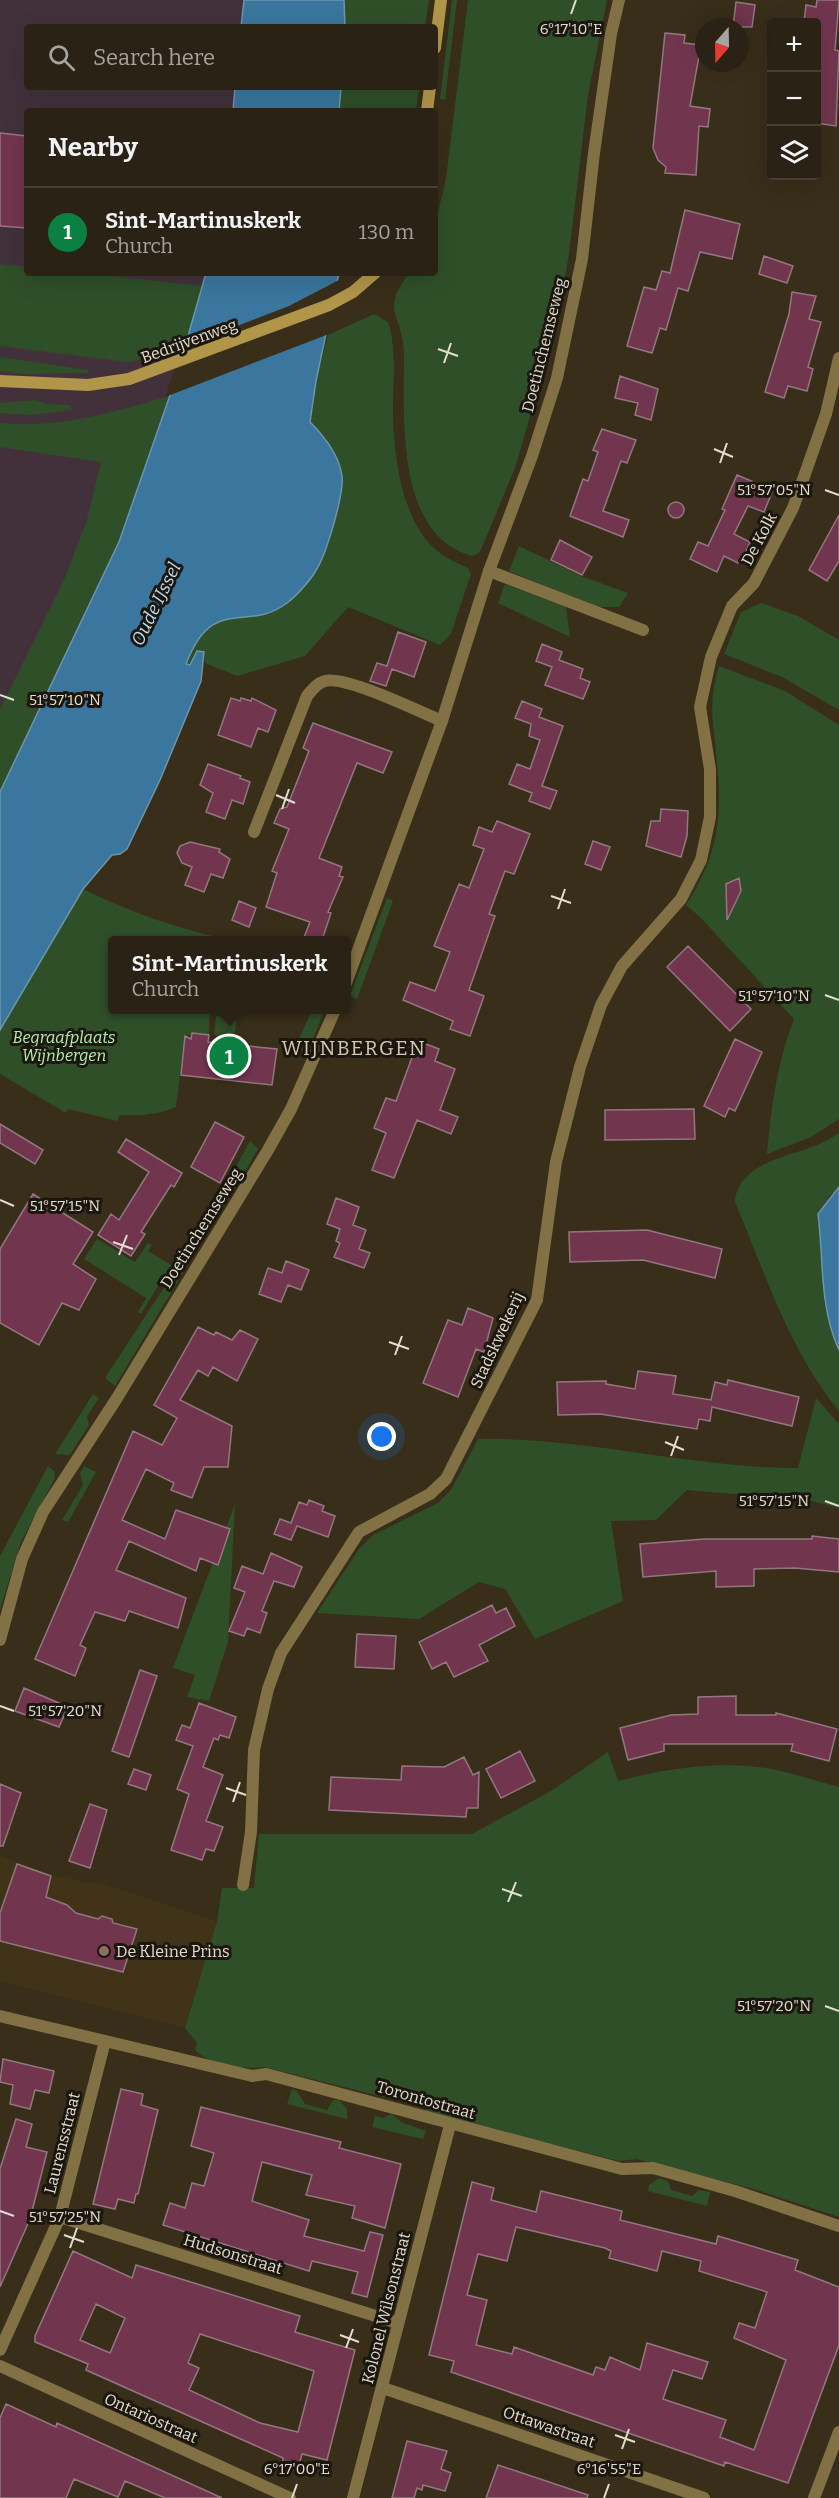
<!DOCTYPE html>
<html lang="en">
<head>
<meta charset="utf-8">
<style>
  :root { --surface:#2a2214; --page:#362f22; --text:#f1f3f6; --muted:#a5a4a0; --line:#463f34; --accent:#0b8043 }
  body { margin:0; font-family:Bitter,serif; background:var(--page); color:var(--text) }
  .controls { position:absolute; right:18px; top:18px; display:grid; overflow:hidden; border-radius:6px; box-shadow:0 6px 24px #0002 }
  .controls button { width:54px; height:54px; display:grid; place-items:center; padding:0; border:0; border-bottom:2px solid var(--line); background:var(--surface); color:var(--text); font:30px sans-serif }
  .compass { position:absolute; left:695px; top:18px; width:54px; height:54px; border-radius:50%; background:var(--surface); box-shadow:0 6px 24px #0002; rotate:200deg }
  .you { position:absolute; left:382px; top:1437px; width:21px; height:21px; margin:-15px; border:4px solid #fff; border-radius:50%; background:#1a73e8; box-shadow:0 0 0 9px #1a73e833 }
  .badge { display:grid; place-items:center; width:39px; height:39px; border-radius:50%; background:var(--accent); color:#fff; font-size:20px; font-weight:700 }
  .pin { position:absolute; translate:-50% -50%; border:3px solid #fff; box-shadow:0 2px 6px #0006 }
  .popup { position:absolute; left:108px; top:936px; width:243px; height:78px; box-sizing:border-box; display:grid; place-content:center; border-radius:6px; background:var(--surface); filter:drop-shadow(0 2px 4px #0005); font-size:20px; white-space:nowrap; color:var(--muted) }
  .popup b { font-size:22px; color:var(--text) }
  .popup::after { content:''; position:absolute; left:50%; top:100%; margin-left:-12px; border:12px solid transparent; border-top-color:var(--surface) }
  .list { margin:0; padding:0; list-style:none }
  h2 { display:flex; justify-content:space-between; align-items:center; height:78px; margin:0; padding:0 24px; font-size:26px }
  h2 small { font-size:20px; font-weight:400; color:var(--muted) }
  .list li { display:grid; grid-template-columns:39px 1fr auto; gap:18px; align-items:center; box-sizing:border-box; height:90px; padding:0 24px; border-top:2px solid var(--line) }
  .list b { display:block; font-size:22px; white-space:nowrap }
  .list p { margin:0; font-size:20px; white-space:nowrap; color:var(--muted) }
  .list em { font-size:20px; font-style:normal; color:var(--muted) }
  .icon { flex:none; width:33px; height:33px; fill:none; stroke:currentColor; stroke-width:2; stroke-linecap:round; stroke-linejoin:round }
  .map { position:relative; flex:none; width:839px; height:2498px; overflow:hidden }
  .search { position:absolute; background:var(--surface); box-shadow:0 6px 24px #0002; left:24px; top:24px; width:414px; height:66px; display:flex; align-items:center; gap:15px; box-sizing:border-box; padding:0 21px; border-radius:6px; color:var(--muted); font-size:22px }
  .panel { position:absolute; background:var(--surface); box-shadow:0 6px 24px #0002; left:24px; top:108px; width:414px; height:168px; border-radius:6px }
  .map>svg:first-child { display:block }
  .industrial { fill:#42313b }
  .built { fill:#403317 }
  .green { fill:#2f4f29 }
  .water { fill:#3a769d; stroke:#6d95ac; stroke-width:1.5 }
  .pier { fill:#382e1a }
  .building { fill:#71364e; stroke:#927780; stroke-width:1.5; fill-rule:evenodd }
  .lines { fill:none; stroke-linecap:round; stroke-linejoin:round }
  .minor { stroke:#827144; stroke-width:12 }
  .tertiary { stroke:#827144; stroke-width:12 }
  .secondary { stroke:#b19549; stroke-width:12 }
  .ticks { fill:none; stroke:#e3ddd0; stroke-width:2 }
  .education-dot { fill:#8d6e63; stroke:#1b170e; stroke-width:2 }
  .labels { text-anchor:middle; dominant-baseline:central; stroke-width:6; stroke-linejoin:round; paint-order:stroke }
  .street-label { font-size:16px; fill:#e3ddd0; stroke:#1b170e }
  .park-label { font-size:16px; font-style:italic; fill:#b5f3a8; stroke:#1b170e }
  .poi-label { font-size:16px; fill:#e3ddd0; stroke:#1b170e; text-anchor:start }
  .water-label { font-size:18px; font-style:italic; fill:#bcdcf4; stroke:#1b170e }
  .quarter-label { font-size:20px; letter-spacing:1.5px; fill:#d5c9b1; stroke:#1b170e }
  .ticks-label { font-size:15px; text-anchor:middle; fill:#e3ddd0; stroke:#1b170e; stroke-width:6; stroke-linejoin:round; paint-order:stroke }
</style>
</head>
<body>
<div class="map">
<svg width="839" height="2498" viewBox="0 0 839 2498">
  <rect width="100%" height="100%" fill="#382e1a"/>
  <path class="industrial" d="M0,0H281L287,27H27V87H294L290,111H27V273H263L0,917Z"/>
  <path class="built" d="M0,1856L63,1878L64,1875L82,1882L100,1883L217,1921L185,2028L0,1981Z"/>
  <path class="green" d="M344,0H429L425,27H345Z
    M452,0H457L445,100L440,99Z
    M468,0H607L588,95L569,254L556,327L515,468L480,552L473,556C395,537 404,415 404,354C403,312 379,313 409,273H435V226L446,178Z
    M341,87H419L416,111H339Z
    M0,264L27,267V273H82L203,286L186,345L158,356L128,362L0,346Z
    M374,314L388,322C397,350 393,380 393,409C393,451 401,521 436,550C446,558 457,563 468,568L471,574L451,634L440,645L348,607L305,656L237,676L205,663L204,652L128,803L192,650L203,631L230,617L342,477L326,438L310,422L316,381L328,335Z
    M0,357L88,370V373L25,374L0,371Z
    M169,396L114,555L0,792V709L64,580L87,520L101,462L0,447V423C59,429 114,412 169,396Z
    M35,400L47,404L70,405L73,410L31,415L0,413V403Z
    M519,546L581,576L628,593L619,607H598L511,572L509,571Z
    M505,584L566,607L570,637L498,603Z
    M761,603L798,616L839,640V710L782,677L724,654L741,612Z
    M719,666L785,691L839,725V1119L811,1137L767,1154C771,1107 777,1063 794,1019L700,917L686,905C717,857 723,819 717,763C714,723 707,707 719,666Z
    M83,889C130,912 180,930 232,940H112V1010H210L209,1035H185L176,1107C157,1115 140,1116 119,1115L118,1121L68,1109L66,1113L0,1074V1030Z
    M387,898L393,901L357,999L350,996Z
    M312,1010H325L308,1050H294Z
    M216,1016L237,1019L234,1038L214,1035Z
    M839,1133V1187L828,1198L823,1259L824,1302L831,1332L839,1350V1411C789,1350 765,1273 735,1202C737,1164 787,1157 814,1146C823,1143 831,1138 839,1133Z
    M250,1141L258,1149L235,1188L225,1187Z
    M97,1239L135,1262L148,1243L152,1245L148,1251L171,1265L141,1314L138,1312L146,1298L84,1259Z
    M180,1263L184,1271L115,1386L105,1378Z
    M93,1394L99,1398L87,1416L89,1425L70,1455L55,1454Z
    M816,1398L839,1424V1508L807,1500L687,1490L656,1520L611,1521L623,1601L535,1639L505,1589L479,1582L419,1619L317,1613L359,1549L373,1535L438,1503L451,1490L478,1439C585,1437 691,1468 798,1468Z
    M48,1466L54,1471L55,1478L21,1542L0,1610V1556Z
    M84,1466L96,1472L68,1522L62,1520L83,1485L80,1473Z
    M235,1504L228,1642L209,1701L187,1697L195,1675L173,1668Z
    M608,1752L618,1781C667,1768 721,1760 772,1769C795,1774 817,1781 839,1787V2217L754,2189L636,2159L619,2161L438,2115L427,2111L424,2107L264,2067C245,2070 209,2065 195,2050L197,2043L185,2028L217,1921L222,1888H254L259,1834H472L551,1791Z
    M292,2089L297,2091L305,2104L327,2110L333,2100H339L347,2109V2119L287,2104Z
    M392,2114L401,2122L426,2131L423,2139L372,2127L375,2116L382,2118Z
    M659,2178L668,2181L671,2190L692,2196L699,2190L710,2192L707,2206L648,2191L649,2185Z"/>
  <path class="water" d="M244,0H344L345,27H241Z
    M235,87H341L339,111H233Z
    M206,273H339L316,381L310,422C324,436 339,454 342,476C344,495 326,556 315,572C309,582 296,596 287,603C246,634 213,593 186,664L190,665L197,651L204,652L201,681L160,780L127,849L120,854L112,855L83,889L0,1030V792L119,542L176,378Z
    M839,1187V1350C819,1307 824,1260 818,1214Z"/>
  <path class="pier" d="M341,279L329,334L165,397L182,347L289,306Z"/>
  <path class="building" d="M817,0H839L835,50L839,51L836,126L816,123V22H804L806,5L816,7Z
    M736,2L755,5L752,27H733Z
    M665,33L685,35L684,43L701,45L690,106L710,109L708,127L699,126L696,175L665,173L666,167L658,160L653,148Z
    M0,133L27,136V228L0,226Z
    M685,210L740,224L732,259L700,252L688,291L678,288L666,330L660,328L652,353L627,346L644,287L656,290L662,271L670,273Z
    M764,256L793,266L787,283L759,274Z
    M792,292L816,296L809,319L821,322L808,367L813,369L807,391L788,386L784,398L765,392L789,314Z
    M620,376L658,389L651,420L635,415L638,403L615,398Z
    M602,429L636,440L627,463L621,461L603,511L629,520L623,537L570,516L583,479L588,481L598,452L593,450Z
    M737,475L773,490L764,512L748,506L734,534L750,542L744,557L741,556L738,563L724,556L717,572L690,559L698,542L708,546L725,510L722,509Z
    M668 510a8 8 0 1 1 16 0a8 8 0 1 1-16 0Z
    M839,515V561L827,581L809,570Z
    M560,540L592,557L582,575L551,560Z
    M398,632L426,642L414,677L392,669L386,686L370,681L377,663L387,666Z
    M542,644L562,652L559,660L583,669L580,678L590,682L583,699L545,685L552,667L536,661Z
    M231,698L240,701L241,698L251,701L252,698L276,710L268,732L258,728L251,747L218,735Z
    M522,701L542,709L539,717L563,726L542,786L557,791L550,809L529,801L532,793L509,784L517,764L530,769L540,740L529,736L531,724L515,718Z
    M313,723L392,752L383,773L357,763L319,858L342,867L339,876L343,877L328,912L331,913L322,940H303L310,922L266,907L277,873L272,871L289,829L274,823L280,809L287,807L309,751L303,748Z
    M208,764L241,776L240,778L250,782L243,804L232,800L225,819L206,812L213,793L200,785Z
    M661,809L688,811L687,836L681,857L646,846L651,821H660Z
    M497,821L530,834L514,874L505,871L489,914L495,916L469,990L484,996L470,1036L450,1029L453,1021L403,1000L410,982L435,991L450,952L434,946L459,884L469,888L484,849L473,845L479,827L492,832Z
    M593,841L610,847L601,870L585,864Z
    M190,842L220,849L219,852L230,859L223,878L211,874L204,892L185,885L192,867L182,863L177,853L180,846Z
    M739,878L741,891L727,920L726,884Z
    M239,901L256,908L249,927L232,920Z
    M688,946L751,1009L730,1031L667,967Z
    M192,1033L209,1035L208,1042L277,1049L272,1085L181,1075L185,1036L191,1039Z
    M735,1039L762,1052L735,1111L729,1108L725,1117L704,1106Z
    M418,1041L439,1049L435,1061L455,1069L440,1110L458,1117L451,1134L417,1120L394,1178L372,1170L386,1133L374,1128L386,1098L396,1101Z
    M694,1109L695,1139L605,1140V1110Z
    M215,1122L244,1137L220,1183L191,1167Z
    M0,1124L43,1150L35,1164L0,1143Z
    M126,1139L182,1173L174,1187L171,1185L141,1232L145,1234L131,1256L98,1235L111,1214L119,1220L149,1172L118,1152Z
    M33,1194L93,1232L73,1264L96,1279L79,1310L62,1303L39,1345L0,1323V1249Z
    M336,1198L359,1207L353,1225L366,1230L359,1249L370,1253L364,1268L334,1257L340,1243L336,1241L340,1229L327,1224Z
    M647,1230L722,1249L715,1278L643,1260L570,1262L569,1232Z
    M286,1261L309,1270L301,1290L288,1285L281,1302L259,1294L268,1268L282,1273Z
    M468,1308L493,1318L484,1352L476,1349L458,1397L423,1383L448,1320L462,1325Z
    M198,1327L214,1335L216,1332L232,1340L240,1330L258,1339L237,1381L213,1367L208,1376L198,1370L180,1400L232,1426L228,1467H204L192,1498L171,1490L174,1483L146,1469L122,1520L165,1539L176,1510L230,1529L218,1565L200,1558L196,1571L129,1541L116,1570L186,1598L178,1628L129,1611L125,1621L95,1612L80,1645L86,1648L75,1676L35,1659L133,1431L162,1445L177,1418L154,1405Z
    M638,1371L676,1376L673,1394L711,1400L715,1382L727,1385L728,1380L799,1397L792,1426L712,1407L710,1421L699,1419L697,1429L600,1414L558,1415L557,1382L606,1381V1384L635,1389Z
    M309,1500L324,1506L322,1511L335,1516L328,1537L297,1526L291,1540L274,1534L280,1519L291,1523L299,1502L307,1505Z
    M812,1536L839,1539V1572L795,1568L754,1569V1586L716,1587V1571L643,1577L640,1544L705,1539H812Z
    M271,1553L302,1567L294,1587L274,1581L262,1611L267,1613L260,1633L247,1628L244,1636L229,1631L245,1592L234,1588L242,1566L263,1574Z
    M492,1605L496,1613L506,1608L515,1626L479,1645L488,1661L454,1677L446,1662L432,1669L419,1642Z
    M357,1634L396,1636L394,1669L355,1667Z
    M140,1670L157,1676L129,1757L112,1751Z
    M24,1688L68,1707L59,1727L15,1711Z
    M736,1696V1715H776V1713L837,1729L829,1761L791,1751L793,1744H664V1751L628,1760L620,1728L671,1715L698,1714V1697Z
    M199,1703L236,1717L229,1738L220,1735L218,1740L214,1738L203,1767L223,1775L206,1821L223,1827L214,1851L206,1849L202,1860L171,1850L189,1794L177,1789L193,1746L176,1740L182,1725L190,1728Z
    M520,1751L535,1781L501,1798L486,1769Z
    M464,1757L473,1775L479,1772L478,1808H467L466,1817L329,1810L331,1777L401,1780L402,1766L444,1767Z
    M134,1769L151,1775L146,1790L128,1784Z
    M0,1784L21,1793L3,1846H0Z
    M90,1804L107,1810L90,1868L69,1861Z
    M17,1864L51,1876L46,1897L67,1905L76,1913L98,1919L102,1916L112,1919L113,1923L137,1929L123,1972L0,1941V1913Z
    M3,2059L54,2071L49,2093L35,2090L30,2109L10,2104L13,2085L0,2082Z
    M121,2089L143,2094L141,2105L158,2110L138,2194H136L134,2203L118,2199L115,2209L93,2204Z
    M201,2107L341,2142L339,2148L401,2164L385,2228L352,2218L355,2206L306,2195L312,2175L262,2162L252,2201L309,2220L304,2236L364,2251L370,2232L383,2235L367,2297L352,2293L358,2272L312,2261L309,2271L163,2225L170,2203L185,2208L192,2183L204,2186L214,2153L191,2146Z
    M16,2119L32,2124L26,2147L47,2152L30,2219L0,2287V2169Z
    M472,2182L494,2188L491,2200L536,2212L541,2191L622,2211L620,2220L716,2244L718,2236L798,2260L795,2270L839,2287V2345L788,2483L725,2462L724,2466L451,2372L454,2361L429,2355ZM516,2227L605,2248L611,2251L609,2258L657,2271L662,2251L701,2261L699,2271L767,2292L755,2328L739,2323L734,2338L786,2360L754,2450L720,2437L726,2420L663,2399L673,2370L702,2379L708,2362L647,2343L640,2370L610,2357L605,2370L596,2367L593,2375L514,2347L512,2354L476,2345L487,2300L467,2295L478,2254L507,2261Z
    M73,2251L132,2278L136,2265L300,2316L295,2332L355,2350L327,2460L302,2454L298,2470L282,2469L283,2458L86,2370L88,2364L35,2342V2336ZM96,2304L125,2318L110,2353L80,2340ZM200,2334L314,2371L298,2432L260,2423L189,2390L199,2368L188,2363Z
    M6,2404L56,2427L57,2423L222,2498H165L125,2481L118,2497L74,2479L66,2498H0V2418Z
    M407,2441L447,2451L441,2469L451,2473L445,2491L423,2485L422,2490L417,2488L414,2498H392Z
    M498,2465L588,2495L587,2498H486Z"/>
  <g class="lines">
    <path class="minor" d="M489,571L643,630
      M254,832L307,696C312,690 317,683 325,681C345,675 420,712 442,721
      M243,1885L251,1832L254,1750L268,1689L281,1653L359,1532L430,1494L446,1479L537,1300L556,1162L580,1067L601,1005L622,966L681,899L701,860L710,817V769L700,707L711,657L732,606L754,583L793,508L826,414L839,358
      M0,2016L252,2076L266,2074L622,2169L653,2168L735,2191L839,2226
      M60,2217L398,2323
      M0,2350L60,2217L105,2041
      M0,2366L290,2498
      M383,2388L704,2498
      M353,2498L450,2125
      M814,2498L839,2432"/>
    <path class="tertiary" d="M346,983L442,721L489,571L532,456L557,378L582,259L594,153L611,34L619,0
      M0,1640L22,1559L43,1512L117,1398L268,1150L291,1109L335,1010"/>
    <path class="secondary" d="M435,48L441,0
      M427,111L430,87
      M0,381L88,385L129,379L329,305L353,292L375,273"/>
  </g>
  <path class="ticks" d="M571,14L576,0M438,349L458,356M444,363L451,343M714,449L733,457M720,463L727,443M825,490L839,495M0,695L14,700M276,795L295,803M282,809L289,789M551,896L571,903M558,909L565,889M825,995L839,1000M0,1200L14,1206M113,1242L133,1249M119,1255L127,1235M389,1342L409,1349M395,1355L402,1336M665,1442L684,1450M671,1456L678,1436M825,1501L839,1506M0,1706L14,1711M226,1788L246,1795M233,1802L240,1782M502,1889L522,1896M508,1902L516,1882M825,2006L839,2011M0,2211L14,2216M64,2235L84,2242M70,2248L77,2228M340,2335L359,2342M346,2348L353,2329M615,2435L635,2442M622,2449L629,2429M292,2498L297,2484M604,2498L609,2484"/>
  <circle class="education-dot" cx="104" cy="1951" r="6"/>
  <g class="labels">
    <g class="street-label">
      <text transform="translate(189 341) rotate(-20)">Bedrijvenweg</text>
      <text transform="translate(544 345) rotate(-76)">Doetinchemseweg</text>
      <text transform="translate(759 539) rotate(-62)">De Kolk</text>
      <text transform="translate(201 1228) rotate(-58)">Doetinchemseweg</text>
      <text transform="translate(497 1340) rotate(-65)">Stadskwekerij</text>
      <text transform="translate(426 2100) rotate(16)">Torontostraat</text>
      <text transform="translate(62 2143) rotate(-76)">Laurensstraat</text>
      <text transform="translate(233 2254) rotate(17)">Hudsonstraat</text>
      <text transform="translate(386 2308) rotate(-76)">Kolonel Wilsonstraat</text>
      <text transform="translate(151 2418) rotate(24)">Ontariostraat</text>
      <text transform="translate(549 2427) rotate(19)">Ottawastraat</text>
    </g>
    <g class="park-label">
      <text x="64" y="1037">Begraafplaats<tspan x="64" dy="18">Wijnbergen</tspan></text>
    </g>
    <g class="poi-label">
      <text x="116" y="1951">De Kleine Prins</text>
    </g>
    <g class="water-label">
      <text transform="translate(156 604) rotate(-64)">Oude IJssel</text>
    </g>
    <g class="quarter-label">
      <text x="354" y="1048">WIJNBERGEN</text>
    </g>
  </g>
  <g class="ticks-label">
    <text x="571" y="34">6°17'10"E</text>
    <text x="774" y="495">51°57'05"N</text>
    <text x="65" y="705">51°57'10"N</text>
    <text x="774" y="1001">51°57'10"N</text>
    <text x="65" y="1211">51°57'15"N</text>
    <text x="774" y="1506">51°57'15"N</text>
    <text x="65" y="1716">51°57'20"N</text>
    <text x="774" y="2011">51°57'20"N</text>
    <text x="65" y="2222">51°57'25"N</text>
    <text x="297" y="2474">6°17'00"E</text>
    <text x="609" y="2474">6°16'55"E</text>
  </g>
</svg>
<div class="controls">
<button>+</button>
<button>−</button>
<button><svg class="icon" aria-label="layers" viewBox="0 0 24 24"><path d="M12 4l9 5-9 5-9-5zM3 14l9 5 9-5"/></svg></button>
</div>
<svg class="compass" viewBox="-18 -18 36 36"><path d="M0-13l5 13h-10z" fill="#e53935"/><path d="M0 13l5-13h-10z" fill="#a5a4a0"/></svg>
<div class="you"></div>
<div class="pin badge" style="left:229px;top:1056px">1</div>
<div class="popup"><b>Sint-Martinuskerk</b>Church</div>
<div class="search"><svg class="icon" aria-label="search" viewBox="0 0 24 24"><circle cx="10" cy="10" r="6"/><path d="M15 15l6 6"/></svg>Search here</div>
<section class="panel">
<h2>Nearby<small></small></h2>
<ul class="list">
<li><span class="badge">1</span><div><b>Sint-Martinuskerk</b><p>Church</p></div><em>130 m</em></li>
</ul>
</section>
</div>
</body>
</html>
